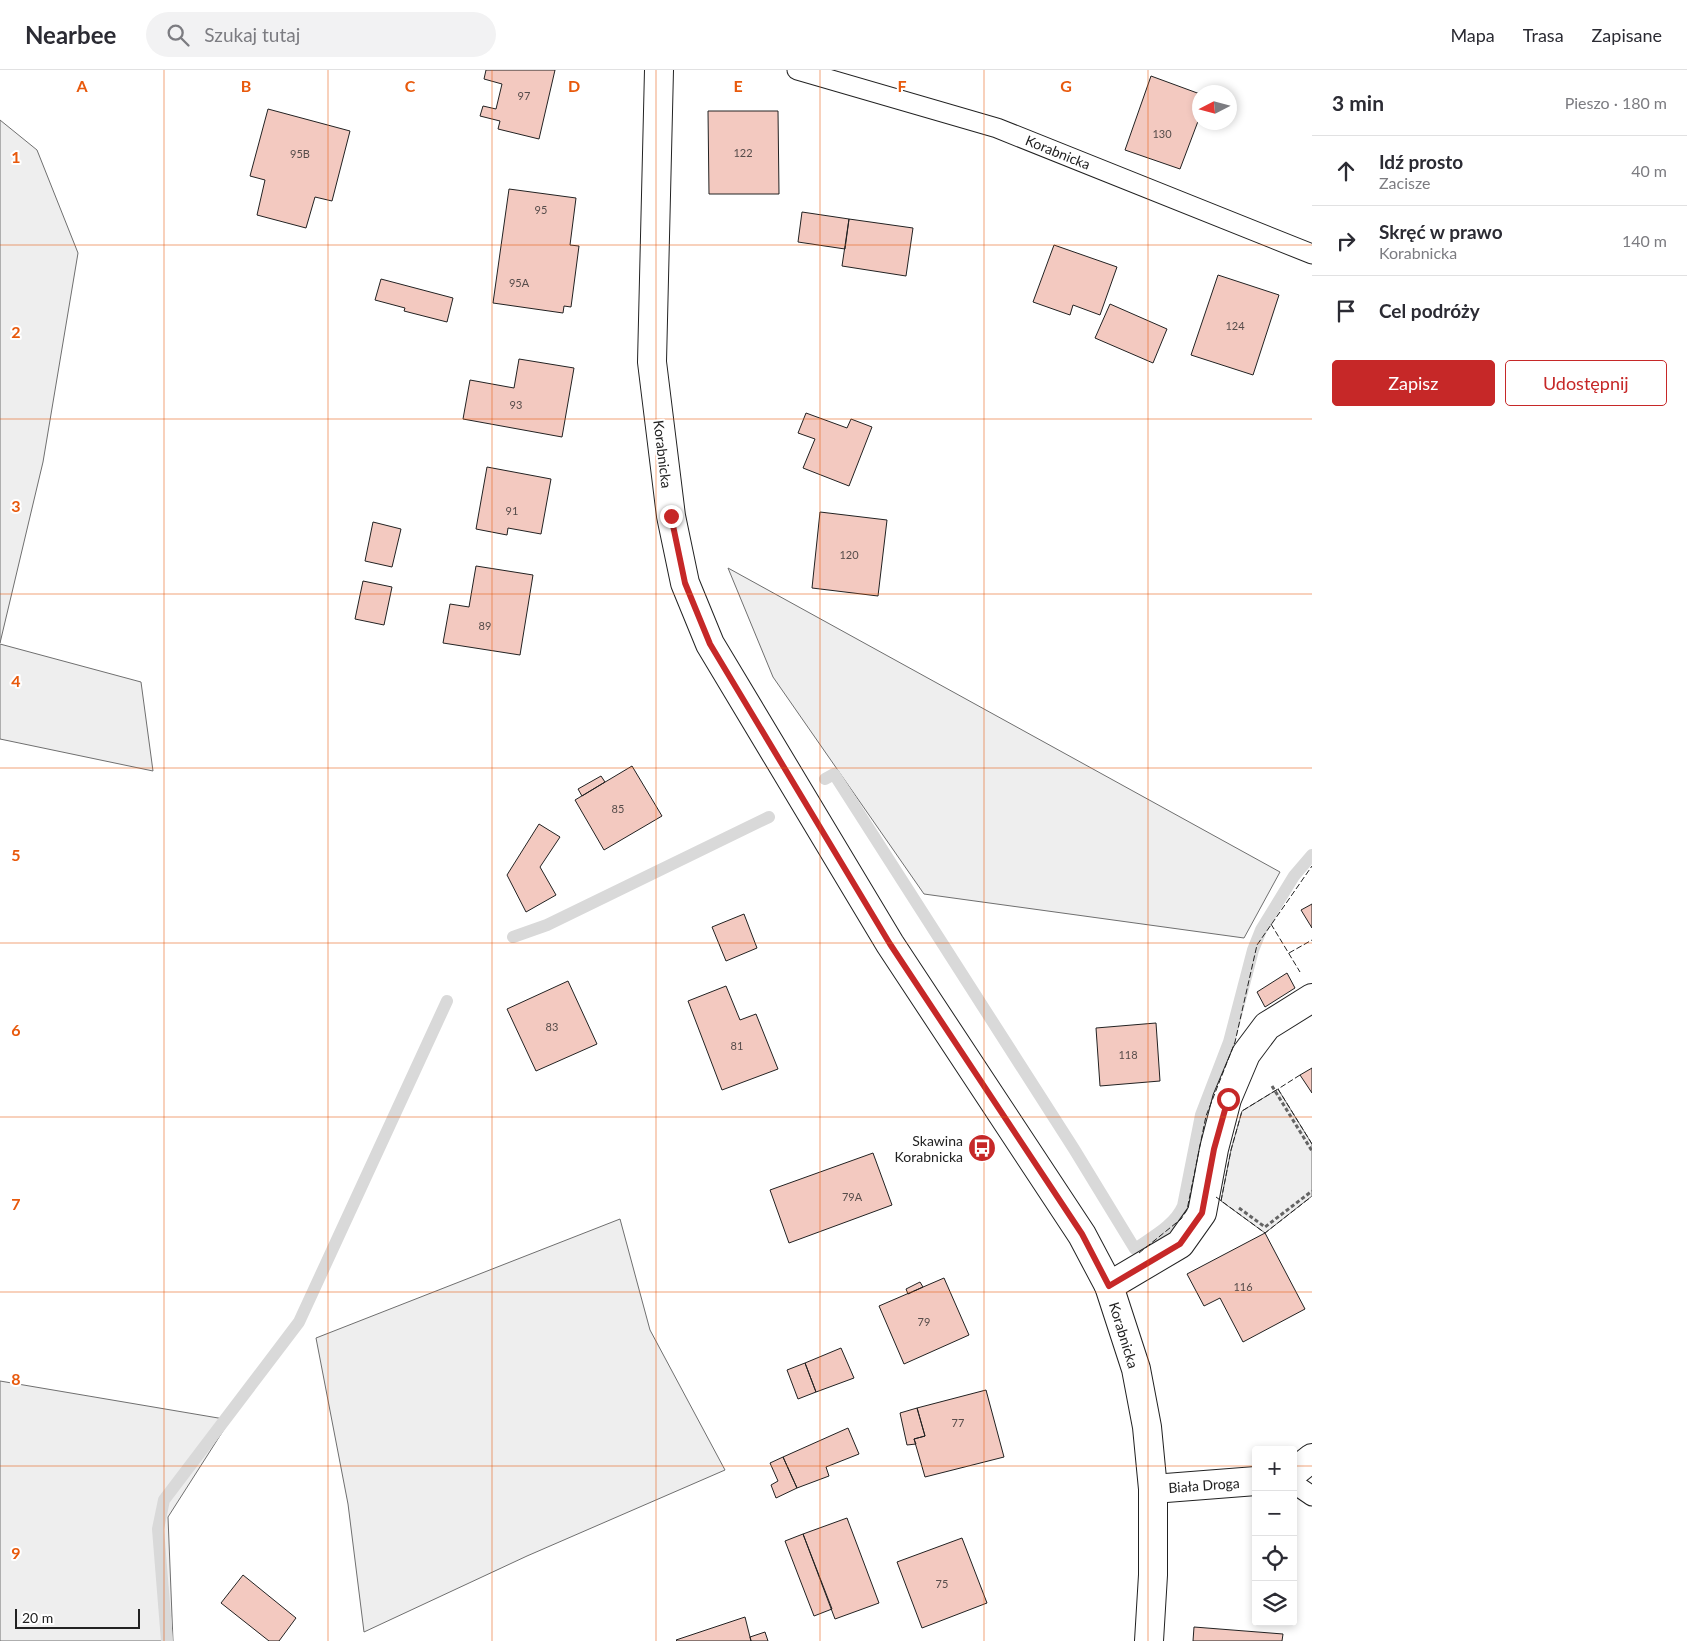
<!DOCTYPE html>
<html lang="pl">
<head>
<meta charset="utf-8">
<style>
  :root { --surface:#fff; --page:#f2f2f3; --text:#2b2b33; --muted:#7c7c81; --line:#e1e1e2; --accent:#c62828 }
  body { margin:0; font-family:Lato,sans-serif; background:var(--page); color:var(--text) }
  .controls { position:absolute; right:15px; bottom:15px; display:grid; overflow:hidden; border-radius:5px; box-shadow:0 2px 8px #0003 }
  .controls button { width:45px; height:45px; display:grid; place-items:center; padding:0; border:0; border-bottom:1px solid var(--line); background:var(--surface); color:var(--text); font:25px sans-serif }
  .compass { position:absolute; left:1192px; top:15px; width:45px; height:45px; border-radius:50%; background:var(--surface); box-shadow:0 2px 8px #0003; rotate:264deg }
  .scale { position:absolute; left:15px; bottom:12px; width:125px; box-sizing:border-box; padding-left:5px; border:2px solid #222; border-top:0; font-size:14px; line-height:18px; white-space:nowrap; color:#222; -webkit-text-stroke:4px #fff; paint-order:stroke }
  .stop { position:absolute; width:15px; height:15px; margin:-11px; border:4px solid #c62828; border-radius:50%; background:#fff }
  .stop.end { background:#c62828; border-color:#fff; box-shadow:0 1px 5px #0008 }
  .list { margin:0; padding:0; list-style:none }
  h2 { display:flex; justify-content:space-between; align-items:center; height:65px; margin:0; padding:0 20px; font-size:21px }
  h2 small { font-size:16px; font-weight:400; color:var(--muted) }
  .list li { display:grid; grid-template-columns:32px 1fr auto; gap:15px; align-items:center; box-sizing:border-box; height:70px; padding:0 20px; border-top:1px solid var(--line) }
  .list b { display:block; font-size:19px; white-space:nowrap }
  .list p { margin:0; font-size:16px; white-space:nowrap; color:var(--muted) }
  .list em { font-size:16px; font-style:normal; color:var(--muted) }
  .actions { display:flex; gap:10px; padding:15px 20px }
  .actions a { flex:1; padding:11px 0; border:1px solid var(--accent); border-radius:5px; text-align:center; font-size:18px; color:var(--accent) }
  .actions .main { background:var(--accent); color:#fff }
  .icon { flex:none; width:28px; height:28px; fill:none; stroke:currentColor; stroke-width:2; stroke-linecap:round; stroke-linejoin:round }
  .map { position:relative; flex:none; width:1312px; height:1571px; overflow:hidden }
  header { display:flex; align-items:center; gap:30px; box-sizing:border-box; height:70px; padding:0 25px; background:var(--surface); border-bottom:1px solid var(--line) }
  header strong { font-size:24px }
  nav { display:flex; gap:28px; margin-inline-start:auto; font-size:18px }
  .search { width:350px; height:45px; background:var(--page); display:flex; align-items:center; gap:12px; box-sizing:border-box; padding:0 18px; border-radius:28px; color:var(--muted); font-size:19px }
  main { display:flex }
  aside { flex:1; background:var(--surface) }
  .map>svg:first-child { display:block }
  .green { fill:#eee; stroke:#6f6f6f }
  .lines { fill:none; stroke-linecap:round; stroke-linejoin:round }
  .stream { stroke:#d9d9d9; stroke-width:12 }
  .building { fill:#f3c9c0; stroke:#222 }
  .service-casing { stroke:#222; stroke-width:21 }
  .minor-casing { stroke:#222; stroke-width:30 }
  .tertiary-casing { stroke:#222; stroke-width:30 }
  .path { stroke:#646464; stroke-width:3; stroke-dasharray:4 2.5; stroke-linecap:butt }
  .service { stroke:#fff; stroke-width:19 }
  .minor { stroke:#fff; stroke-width:28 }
  .tertiary { stroke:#fff; stroke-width:28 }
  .fence { stroke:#222; stroke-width:1; stroke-dasharray:6 2.5; stroke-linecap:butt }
  .route { stroke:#c62828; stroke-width:6 }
  .grid { fill:none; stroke:#e8590c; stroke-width:1; stroke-opacity:0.55 }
  .labels { text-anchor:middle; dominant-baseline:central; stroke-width:4; stroke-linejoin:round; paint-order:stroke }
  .number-label { font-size:11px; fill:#564c4a }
  .street-label { font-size:14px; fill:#222; stroke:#fff }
  .poi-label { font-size:14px; fill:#222; stroke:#fff; text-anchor:end }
  .grid-label { font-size:16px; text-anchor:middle; font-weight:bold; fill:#e8590c; stroke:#fff; stroke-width:4; stroke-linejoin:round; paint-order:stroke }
</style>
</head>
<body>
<header>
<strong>Nearbee</strong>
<div class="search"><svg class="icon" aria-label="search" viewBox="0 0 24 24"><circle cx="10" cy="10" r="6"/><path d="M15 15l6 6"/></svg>Szukaj tutaj</div>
<nav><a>Mapa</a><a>Trasa</a><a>Zapisane</a></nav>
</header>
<main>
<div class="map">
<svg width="1312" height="1571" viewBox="0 0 1312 1571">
  <rect width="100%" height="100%" fill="#fff"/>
  <path class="green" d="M0,50L37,80L78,183L43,392L0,573Z
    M728,498L1280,802L1244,868L924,824L773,607Z
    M0,574L141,612L153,701L0,669Z
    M1278,1019L1312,1074V1126L1265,1163L1221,1131L1231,1080L1242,1041Z
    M620,1149L650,1260L725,1400L527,1486L364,1562L348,1434L316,1268Z
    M0,1311L230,1350L168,1447L173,1571H0Z"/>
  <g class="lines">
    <path class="stream" d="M825,709L834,704L1074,1079L1135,1179C1152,1167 1174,1156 1183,1136L1201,1045L1229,972L1253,880L1261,860L1294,806L1312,785
      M513,867L547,855L769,747
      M167,1571L158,1459L164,1430L299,1252L447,931"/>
  </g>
  <path class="building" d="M486,0H555L539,69L498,59L500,51L480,46L483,36L496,39L502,14L484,9Z
    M1151,6L1200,24V46L1180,99L1125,80Z
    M268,39L350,61L332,131L315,127L306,158L257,145L265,110L250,106Z
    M708,41H778L779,124H709Z
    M509,119L576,128L570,175L579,176L571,237L564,236L563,243L493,233Z
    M802,142L849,149L845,179L798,172Z
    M849,149L913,158L906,206L842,196Z
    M1054,175L1117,197L1100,245L1073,235L1070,245L1033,232Z
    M1218,205L1279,225L1253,305L1191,285Z
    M381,209L453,228L447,252L404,241L405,238L375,230Z
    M1110,234L1167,259L1153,293L1095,268Z
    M519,289L574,298L562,367L463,349L470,310L514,318Z
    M806,343L847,358L851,349L872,357L849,416L803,398L815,369L798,363Z
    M487,397L551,409L541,464L508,458L507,465L476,459Z
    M820,442L887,450L878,526L812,518Z
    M373,452L401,459L392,497L365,491Z
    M476,496L533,505L520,585L443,573L450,534L469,537Z
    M363,511L392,517L384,555L355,549Z
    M632,696L662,746L604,780L575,730Z
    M601,706L605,712L582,726L578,719Z
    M539,754L560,767L540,797L556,825L526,842L507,805Z
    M1312,834V858L1301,840Z
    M744,844L757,878L726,891L712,857Z
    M1287,903L1295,918L1265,937L1257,922Z
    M568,911L597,974L536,1001L507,939Z
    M726,916L740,950L756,944L778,999L722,1020L688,931Z
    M1156,953L1160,1011L1100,1016L1096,958Z
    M1312,998V1023L1300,1005Z
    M873,1083L892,1135L789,1173L770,1120Z
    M1265,1163L1305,1239L1243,1272L1220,1228L1204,1236L1187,1204Z
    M944,1208L969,1265L904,1294L879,1236Z
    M920,1212L923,1217L908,1224L906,1219Z
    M841,1278L854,1308L816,1322L805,1293Z
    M805,1293L816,1322L798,1329L787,1300Z
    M986,1320L1004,1387L925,1407L914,1369L925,1366L917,1338Z
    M917,1338L925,1366L914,1369L916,1374L907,1375L900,1343Z
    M848,1358L859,1384L826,1397L829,1406L797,1418L783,1387Z
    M783,1387L797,1418L776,1428L771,1415L778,1411L770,1393Z
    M847,1448L879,1533L835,1549L803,1464Z
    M803,1464L832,1539L814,1546L785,1471Z
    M962,1468L987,1533L922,1558L897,1492Z
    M243,1505L296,1548L279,1571H269L221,1533Z
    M745,1547L751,1571H677L676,1570Z
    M1194,1557L1283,1564L1282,1571H1193Z
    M765,1562L768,1571H751L750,1567Z"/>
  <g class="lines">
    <g class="service-casing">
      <path id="service" d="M797,0L997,58L1312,184
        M1293,1413L1312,1426"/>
    </g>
    <g class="minor-casing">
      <path id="minor" d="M1109,1216L1180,1174L1202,1143L1214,1079L1227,1029L1246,984L1267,956L1312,928
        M1293,1403L1312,1388
        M1153,1419L1256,1411"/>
    </g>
    <g class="tertiary-casing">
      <path id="tertiary" d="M659,0L652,292L671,446L685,513L710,574L890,874L1082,1165L1109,1216L1136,1299L1147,1357L1153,1419V1505L1149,1571"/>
    </g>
    <path class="path" d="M1272,1016L1312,1081
      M1239,1138L1265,1157L1312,1121"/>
    <use href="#service" class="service"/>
    <use href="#minor" class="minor"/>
    <use href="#tertiary" class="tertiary"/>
    <path class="fence" d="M1271,854L1300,902
      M1289,883L1312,870
      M1300,1005L1278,1019L1312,1074
      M1216,1127L1265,1163L1311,1127
      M1221,1131L1231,1080L1242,1041L1278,1019
      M1139,1183L1181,1149L1187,1140L1206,1046L1235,972L1257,875L1312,796"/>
  </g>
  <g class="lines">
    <path class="route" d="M671,446L685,513L710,574L890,874L1082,1164L1109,1216L1180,1174L1202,1143L1214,1079L1228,1029"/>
  </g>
  <path class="grid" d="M164,0V1571M328,0V1571M492,0V1571M656,0V1571M820,0V1571M984,0V1571M1148,0V1571M0,175H1312M0,349H1312M0,524H1312M0,698H1312M0,873H1312M0,1047H1312M0,1222H1312M0,1396H1256M1293,1396H1312"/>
  <defs>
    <g id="bus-disc" transform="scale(1.4375)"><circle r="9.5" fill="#c62828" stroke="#fff"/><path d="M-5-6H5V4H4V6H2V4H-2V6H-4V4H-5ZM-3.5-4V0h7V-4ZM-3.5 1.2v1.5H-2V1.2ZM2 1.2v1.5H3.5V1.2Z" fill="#fff"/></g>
  </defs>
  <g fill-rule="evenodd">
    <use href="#bus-disc" x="982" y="1078"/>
  </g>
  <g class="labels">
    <g class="number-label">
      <text x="524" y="25">97</text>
      <text x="1162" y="63">130</text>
      <text x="743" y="82">122</text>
      <text x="300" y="83">95B</text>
      <text x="541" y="139">95</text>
      <text x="519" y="212">95A</text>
      <text x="1235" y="255">124</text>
      <text x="516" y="334">93</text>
      <text x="512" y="440">91</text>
      <text x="849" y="484">120</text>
      <text x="485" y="555">89</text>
      <text x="618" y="738">85</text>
      <text x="552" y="956">83</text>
      <text x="737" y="975">81</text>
      <text x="1128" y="984">118</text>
      <text x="852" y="1126">79A</text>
      <text x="1243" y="1216">116</text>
      <text x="924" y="1251">79</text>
      <text x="958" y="1352">77</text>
      <text x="942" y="1513">75</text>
    </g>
    <g class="street-label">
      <text transform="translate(1058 82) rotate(22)">Korabnicka</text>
      <text transform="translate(663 384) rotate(83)">Korabnicka</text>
      <text transform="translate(1124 1265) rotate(73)">Korabnicka</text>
      <text transform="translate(1204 1415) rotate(-4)">Biała Droga</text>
    </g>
    <g class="poi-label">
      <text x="963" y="1070">Skawina<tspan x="963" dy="16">Korabnicka</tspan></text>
    </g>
  </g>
  <g class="grid-label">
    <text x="82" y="22">A</text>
    <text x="246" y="22">B</text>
    <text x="410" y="22">C</text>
    <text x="574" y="22">D</text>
    <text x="738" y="22">E</text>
    <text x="902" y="22">F</text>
    <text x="1066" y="22">G</text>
    <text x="16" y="93">1</text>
    <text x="16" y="268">2</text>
    <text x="16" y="442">3</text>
    <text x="16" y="617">4</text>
    <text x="16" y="791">5</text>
    <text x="16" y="966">6</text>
    <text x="16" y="1140">7</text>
    <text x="16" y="1315">8</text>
    <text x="16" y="1489">9</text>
  </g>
</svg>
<div class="controls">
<button>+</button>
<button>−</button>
<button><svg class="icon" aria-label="locate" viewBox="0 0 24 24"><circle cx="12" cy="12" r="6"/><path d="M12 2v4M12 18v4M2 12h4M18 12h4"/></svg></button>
<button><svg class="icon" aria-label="layers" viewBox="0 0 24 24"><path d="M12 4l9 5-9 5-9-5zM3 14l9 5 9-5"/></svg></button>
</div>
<svg class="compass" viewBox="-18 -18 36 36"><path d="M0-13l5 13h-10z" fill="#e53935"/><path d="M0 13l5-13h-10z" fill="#7c7c81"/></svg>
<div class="scale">20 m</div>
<div class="stop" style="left:1228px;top:1029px"></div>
<div class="stop end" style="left:671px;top:446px"></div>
</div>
<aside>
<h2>3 min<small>Pieszo · 180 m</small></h2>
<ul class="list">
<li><svg class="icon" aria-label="ahead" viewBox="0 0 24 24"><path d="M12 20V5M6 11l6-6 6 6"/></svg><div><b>Idź prosto</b><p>Zacisze</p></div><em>40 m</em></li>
<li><svg class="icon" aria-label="right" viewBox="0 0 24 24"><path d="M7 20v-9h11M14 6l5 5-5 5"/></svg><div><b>Skręć w prawo</b><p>Korabnicka</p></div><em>140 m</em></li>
<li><svg class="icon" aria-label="arrive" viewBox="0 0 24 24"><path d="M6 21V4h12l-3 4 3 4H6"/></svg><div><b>Cel podróży</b></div></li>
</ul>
<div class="actions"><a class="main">Zapisz</a><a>Udostępnij</a></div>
</aside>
</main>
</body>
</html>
